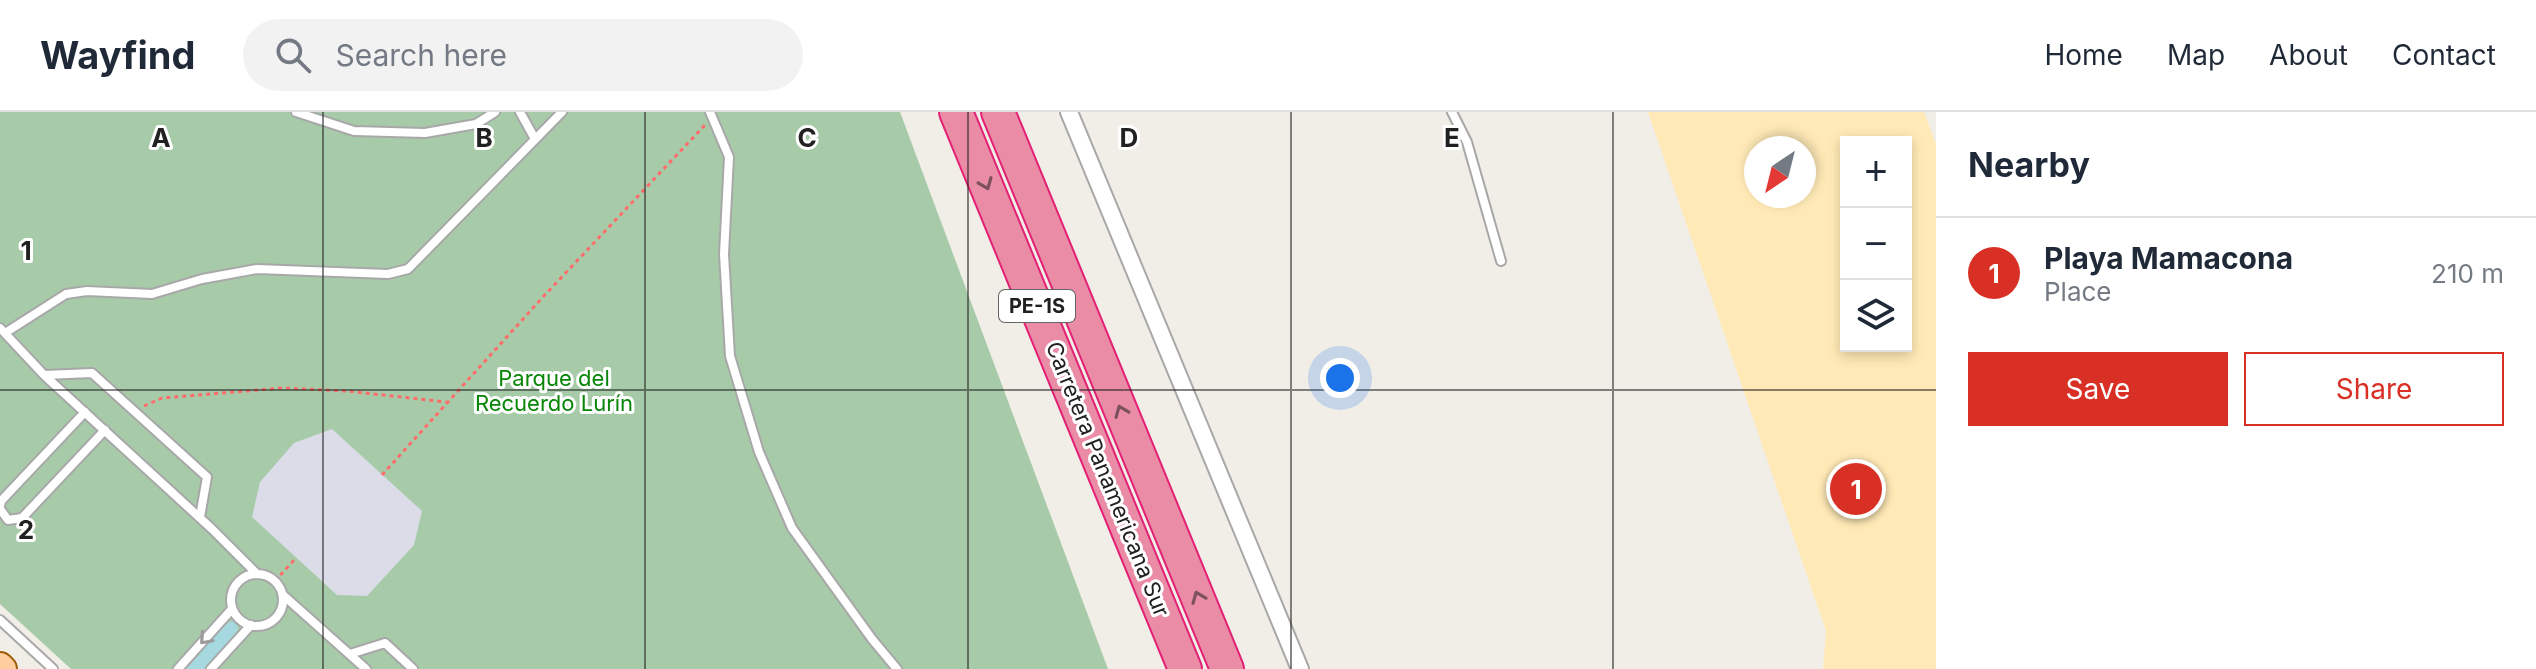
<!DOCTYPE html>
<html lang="en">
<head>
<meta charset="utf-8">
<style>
  :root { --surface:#fff; --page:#f2f2f3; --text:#1f2937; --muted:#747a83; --line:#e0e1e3; --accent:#d93025 }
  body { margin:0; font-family:Inter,sans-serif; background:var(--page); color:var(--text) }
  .controls { position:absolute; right:24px; top:24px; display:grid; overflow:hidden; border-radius:0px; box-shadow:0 4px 12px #0003 }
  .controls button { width:72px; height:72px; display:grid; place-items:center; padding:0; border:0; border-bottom:2px solid var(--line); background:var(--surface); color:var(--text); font:40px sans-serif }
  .compass { position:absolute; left:1744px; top:24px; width:72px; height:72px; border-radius:50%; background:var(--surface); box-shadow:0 4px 12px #0003; rotate:215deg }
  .you { position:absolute; left:1340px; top:266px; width:28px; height:28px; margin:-20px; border:6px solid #fff; border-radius:50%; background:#1a73e8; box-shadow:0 0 0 12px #1a73e833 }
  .badge { display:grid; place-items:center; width:52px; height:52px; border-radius:50%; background:var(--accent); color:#fff; font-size:26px; font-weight:700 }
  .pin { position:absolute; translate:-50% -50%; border:4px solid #fff; box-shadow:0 2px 8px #0006 }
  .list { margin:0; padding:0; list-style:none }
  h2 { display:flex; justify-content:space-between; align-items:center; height:104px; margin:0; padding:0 32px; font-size:34px }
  h2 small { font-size:26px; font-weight:400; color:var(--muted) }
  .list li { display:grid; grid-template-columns:52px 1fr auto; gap:24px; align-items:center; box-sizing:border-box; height:112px; padding:0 32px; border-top:2px solid var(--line) }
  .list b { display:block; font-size:30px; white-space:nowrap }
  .list p { margin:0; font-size:26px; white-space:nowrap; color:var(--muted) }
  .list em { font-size:26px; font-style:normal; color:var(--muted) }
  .actions { display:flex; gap:16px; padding:24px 32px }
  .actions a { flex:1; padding:18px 0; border:2px solid var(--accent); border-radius:0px; text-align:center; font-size:28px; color:var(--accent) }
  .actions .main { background:var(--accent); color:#fff }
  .icon { flex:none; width:44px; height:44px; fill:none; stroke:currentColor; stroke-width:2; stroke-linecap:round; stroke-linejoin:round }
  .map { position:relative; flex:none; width:1936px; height:557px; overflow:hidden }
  header { display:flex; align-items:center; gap:48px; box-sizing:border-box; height:112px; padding:0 40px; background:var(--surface); border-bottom:2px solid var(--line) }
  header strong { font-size:38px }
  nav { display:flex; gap:44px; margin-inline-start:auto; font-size:28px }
  .search { width:560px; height:72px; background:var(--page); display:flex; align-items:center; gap:20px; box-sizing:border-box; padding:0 28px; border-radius:44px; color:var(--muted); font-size:30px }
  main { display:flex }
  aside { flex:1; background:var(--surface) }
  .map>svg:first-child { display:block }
  .sand { fill:#ffeab7; fill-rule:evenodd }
  .cemetery { fill:#a7cba9 }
  .plaza { fill:#dbdce7 }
  .water { fill:#a6d8e0 }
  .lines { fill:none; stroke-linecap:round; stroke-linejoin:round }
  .lane-casing { stroke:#a8a8a8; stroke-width:12 }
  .street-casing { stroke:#a8a8a8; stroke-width:20 }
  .primary-casing { stroke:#9d5b00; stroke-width:30 }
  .highway-casing { stroke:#e22174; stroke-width:36 }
  .path { stroke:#ff6c6a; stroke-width:3; stroke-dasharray:4 4; stroke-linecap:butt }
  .lane { stroke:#fff; stroke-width:8 }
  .street { stroke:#fff; stroke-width:16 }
  .primary { stroke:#ffcd9e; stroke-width:26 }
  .highway { stroke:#eb8ca6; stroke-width:32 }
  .oneway { stroke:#7c515d }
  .oneway2 { stroke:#9b9b9b }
  .grid { fill:none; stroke:#212121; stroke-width:2; stroke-opacity:0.55 }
  .labels { text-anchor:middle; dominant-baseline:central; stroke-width:6; stroke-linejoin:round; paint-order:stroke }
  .shield { fill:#fff; stroke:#646464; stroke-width:2 }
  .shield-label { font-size:20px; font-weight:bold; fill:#212121 }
  .park-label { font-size:22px; fill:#088607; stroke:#fff }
  .street-label { font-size:22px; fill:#212121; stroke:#fff }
  .grid-label { font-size:26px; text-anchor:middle; font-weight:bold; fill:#212121; stroke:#fff; stroke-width:6; stroke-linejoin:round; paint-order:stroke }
</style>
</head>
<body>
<header>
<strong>Wayfind</strong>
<div class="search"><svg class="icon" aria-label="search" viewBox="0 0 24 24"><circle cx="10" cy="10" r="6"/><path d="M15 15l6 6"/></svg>Search here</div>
<nav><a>Home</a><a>Map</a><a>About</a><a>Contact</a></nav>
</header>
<main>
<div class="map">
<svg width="1936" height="557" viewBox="0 0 1936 557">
  <rect width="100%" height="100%" fill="#f1ede7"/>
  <path class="sand" d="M1648,0H1924L1936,32V557H1823L1826,519ZM1846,30H1906V234H1846ZM1756,36H1804V84H1756Z"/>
  <path class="cemetery" d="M0,0H900L1108,557H71L0,492Z"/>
  <path class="plaza" d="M332,317L422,399L414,433L367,484L337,483L252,405L260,370L294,331Z"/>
  <path class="water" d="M234,509L238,515L237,521L204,557H185L226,511Z"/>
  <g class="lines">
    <g class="lane-casing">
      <path id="lane" d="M296,0L354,19L425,21L476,12L495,0
        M520,0L535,27
        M710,0L729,45L724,142L730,244L759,340L792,416L872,527L897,557
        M1452,0L1467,30L1501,149
        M0,216L44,263L212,417L257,462
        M5,221L66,182L87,179L152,182L202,167L257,157L388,162L408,157L562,0
        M45,263L92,261L207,365L200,405
        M0,394L1,389L85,300
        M0,397L8,408L22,406L105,318
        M231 488a26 26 0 1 1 52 0a26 26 0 1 1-52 0Z
        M283,483L366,557
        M0,508L53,557
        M350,542L385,531L413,557
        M178,557L232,497
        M211,557L251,513"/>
    </g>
    <g class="street-casing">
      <path id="street" d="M1069,0L1300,557"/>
    </g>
    <g class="primary-casing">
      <path id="primary" d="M0,554L3,557"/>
    </g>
    <g class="highway-casing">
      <path id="highway" d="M956,0L1185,557
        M998,0L1227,557"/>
    </g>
    <path class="path" d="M144,294L162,286L282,276L347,279L446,290
      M382,363L542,186L705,13
      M275,469L296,446"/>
    <use href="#lane" class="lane"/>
    <use href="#street" class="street"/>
    <use href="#primary" class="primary"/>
    <use href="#highway" class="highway"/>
  </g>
  <defs><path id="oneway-chevron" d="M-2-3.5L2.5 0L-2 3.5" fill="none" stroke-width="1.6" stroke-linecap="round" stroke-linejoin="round" transform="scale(2)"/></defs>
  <g class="oneway">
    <use href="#oneway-chevron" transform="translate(986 72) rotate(68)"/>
    <use href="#oneway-chevron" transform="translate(1121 299) rotate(-112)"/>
    <use href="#oneway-chevron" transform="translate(1198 485) rotate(-112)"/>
  </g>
  <use class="oneway2" href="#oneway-chevron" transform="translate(205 527) rotate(132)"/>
  <path class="grid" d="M323,0V557M645,0V557M968,0V557M1291,0V557M1613,0V557M0,278H1936"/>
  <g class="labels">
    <rect class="shield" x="999" y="178" width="76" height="32" rx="6"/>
    <g class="shield-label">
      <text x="1037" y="194">PE-1S</text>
    </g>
    <g class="park-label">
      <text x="554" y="266">Parque del<tspan x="554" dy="25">Recuerdo Lurín</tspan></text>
    </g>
    <g class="street-label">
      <text transform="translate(1108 367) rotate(68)">Carretera Panamericana Sur</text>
    </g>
  </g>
  <g class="grid-label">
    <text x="161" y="35">A</text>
    <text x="484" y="35">B</text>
    <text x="807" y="35">C</text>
    <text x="1129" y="35">D</text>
    <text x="1452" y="35">E</text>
    <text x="26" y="148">1</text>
    <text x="26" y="427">2</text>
  </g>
</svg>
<div class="controls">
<button>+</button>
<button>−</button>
<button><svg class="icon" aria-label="layers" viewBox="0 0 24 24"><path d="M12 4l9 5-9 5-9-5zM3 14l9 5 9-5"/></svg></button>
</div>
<svg class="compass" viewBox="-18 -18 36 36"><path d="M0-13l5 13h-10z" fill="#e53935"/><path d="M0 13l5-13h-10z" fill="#747a83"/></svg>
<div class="you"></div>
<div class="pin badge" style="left:1856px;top:377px">1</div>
</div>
<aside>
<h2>Nearby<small></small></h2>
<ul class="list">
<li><span class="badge">1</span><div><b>Playa Mamacona</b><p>Place</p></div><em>210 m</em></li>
</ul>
<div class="actions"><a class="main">Save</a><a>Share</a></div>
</aside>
</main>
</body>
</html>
